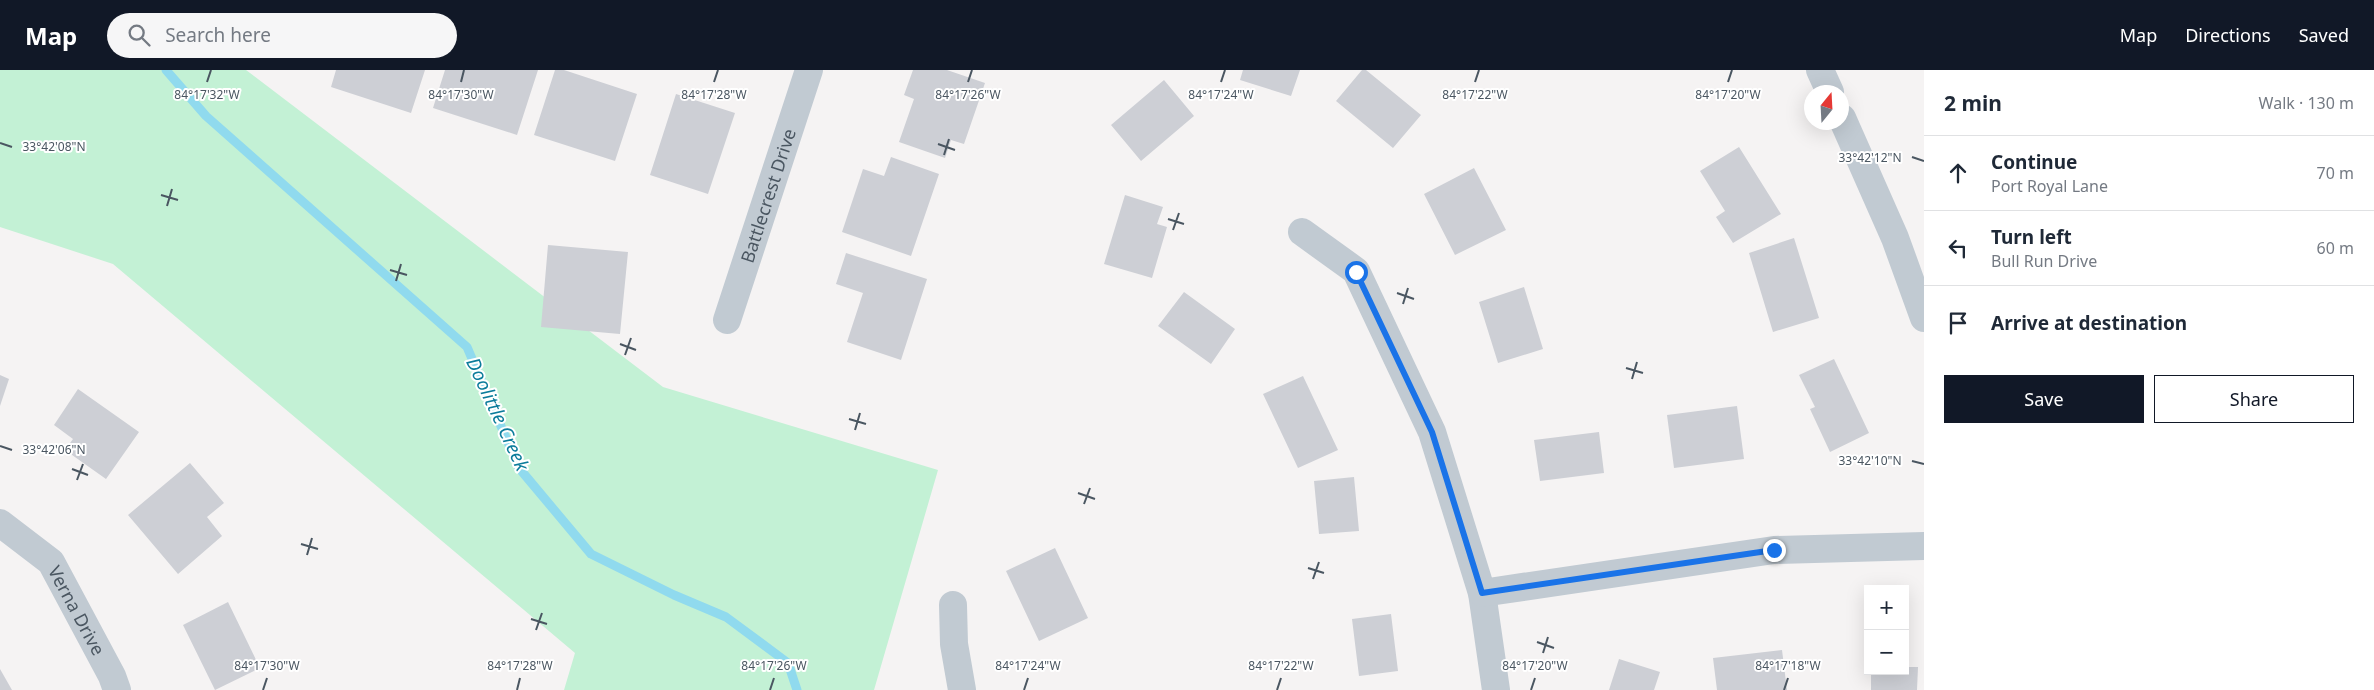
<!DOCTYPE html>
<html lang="en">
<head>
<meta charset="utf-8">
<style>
  :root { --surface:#fff; --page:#f6f6f7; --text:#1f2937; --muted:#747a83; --line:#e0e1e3; --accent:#111827 }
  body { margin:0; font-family:"Noto Sans",sans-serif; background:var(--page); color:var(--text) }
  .controls { position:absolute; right:15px; bottom:15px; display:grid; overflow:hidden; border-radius:0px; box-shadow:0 5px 20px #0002 }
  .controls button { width:45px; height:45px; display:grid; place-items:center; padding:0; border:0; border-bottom:1px solid var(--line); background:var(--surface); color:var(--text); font:25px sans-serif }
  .compass { position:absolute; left:1804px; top:15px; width:45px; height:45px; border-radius:50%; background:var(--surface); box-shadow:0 5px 20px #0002; rotate:18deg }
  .stop { position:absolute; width:15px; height:15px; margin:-11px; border:4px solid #1a73e8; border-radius:50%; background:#fff }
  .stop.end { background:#1a73e8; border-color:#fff; box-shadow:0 1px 5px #0008 }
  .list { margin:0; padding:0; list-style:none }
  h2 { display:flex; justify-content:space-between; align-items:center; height:65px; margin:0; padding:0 20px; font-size:21px }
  h2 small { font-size:16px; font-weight:400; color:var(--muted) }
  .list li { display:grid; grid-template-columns:32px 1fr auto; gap:15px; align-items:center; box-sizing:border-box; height:75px; padding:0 20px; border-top:1px solid var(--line) }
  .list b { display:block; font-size:19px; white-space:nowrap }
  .list p { margin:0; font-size:16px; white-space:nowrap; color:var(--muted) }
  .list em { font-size:16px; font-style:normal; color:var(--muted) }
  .actions { display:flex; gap:10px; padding:15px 20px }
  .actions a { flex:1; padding:11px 0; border:1px solid var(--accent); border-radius:0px; text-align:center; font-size:18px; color:var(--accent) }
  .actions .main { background:var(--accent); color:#fff }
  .icon { flex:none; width:28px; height:28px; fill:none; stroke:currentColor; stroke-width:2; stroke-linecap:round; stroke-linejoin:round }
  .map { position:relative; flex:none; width:1924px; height:620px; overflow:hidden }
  header { display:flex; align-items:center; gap:30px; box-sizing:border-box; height:70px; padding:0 25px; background:var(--accent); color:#fff }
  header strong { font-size:24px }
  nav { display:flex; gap:28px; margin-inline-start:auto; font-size:18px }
  .search { width:350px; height:45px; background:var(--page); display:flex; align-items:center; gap:12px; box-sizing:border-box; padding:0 18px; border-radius:28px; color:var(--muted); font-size:19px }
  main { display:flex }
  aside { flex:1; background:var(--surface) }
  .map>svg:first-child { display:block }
  .green { fill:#c3f1d5 }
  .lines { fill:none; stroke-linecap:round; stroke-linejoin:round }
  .stream { stroke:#90daee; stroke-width:9 }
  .building { fill:#cdcfd5 }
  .street { stroke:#c1cad2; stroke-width:28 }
  .route { stroke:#1a73e8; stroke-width:6 }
  .ticks { fill:none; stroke:#4a5661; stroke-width:2 }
  .labels { text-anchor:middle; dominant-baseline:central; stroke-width:4; stroke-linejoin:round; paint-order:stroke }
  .street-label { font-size:18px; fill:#4a5661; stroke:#fff }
  .water-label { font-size:19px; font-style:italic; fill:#0c7c9b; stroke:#fff }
  .ticks-label { font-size:12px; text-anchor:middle; fill:#4a5661; stroke:#fff; stroke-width:4; stroke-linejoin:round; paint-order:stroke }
</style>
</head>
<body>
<header>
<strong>Map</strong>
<div class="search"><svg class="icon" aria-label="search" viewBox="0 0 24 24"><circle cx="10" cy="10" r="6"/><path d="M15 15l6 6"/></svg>Search here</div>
<nav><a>Map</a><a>Directions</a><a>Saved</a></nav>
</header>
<main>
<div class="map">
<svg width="1924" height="620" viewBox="0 0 1924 620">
  <rect width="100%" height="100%" fill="#f5f3f3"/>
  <path class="green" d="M0,0H246L663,317L938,400L874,620H564L575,583L113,194L0,157Z"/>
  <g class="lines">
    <path class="stream" d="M166,0L206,46L467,277L519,398L591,484L674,525L726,547L788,593L797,620"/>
  </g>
  <path class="building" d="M336,0H425L411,43L331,17Z
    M445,0H538L517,65L433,38Z
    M555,0H564L637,24L615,91L534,65Z
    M913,0H947L985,13L964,74L951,70L945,88L899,72L914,29L904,25Z
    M1243,0H1300L1291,26L1240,10Z
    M1362,0H1366L1421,45L1393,78L1336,31Z
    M1164,10L1194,46L1141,91L1111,55Z
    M676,24L735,43L708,124L650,105Z
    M1739,77L1781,144L1733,173L1716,147L1725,141L1700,101Z
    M891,87L939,104L911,186L842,162L863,99L884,106Z
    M1474,98L1506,160L1455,185L1424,124Z
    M1125,125L1163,137L1157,154L1167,157L1152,208L1104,194Z
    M1794,168L1819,248L1773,262L1749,183Z
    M548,175L628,182L620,264L541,257Z
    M846,183L927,209L901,290L847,272L863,223L836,214Z
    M1524,217L1543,279L1498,293L1479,232Z
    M1184,222L1235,259L1211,294L1158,256Z
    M1834,289L1869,363L1830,382L1810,339L1815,337L1799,305Z
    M0,305L9,309L0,336Z
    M1303,306L1338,380L1298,398L1263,324Z
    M78,319L139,362L106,409L65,380L73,369L54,355Z
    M1737,336L1744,389L1674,398L1667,345Z
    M1599,362L1604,403L1540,411L1534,370Z
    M190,393L224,433L207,447L222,466L178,504L128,445Z
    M1354,407L1359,461L1319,464L1314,411Z
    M1055,478L1088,548L1039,571L1006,501Z
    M228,532L260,598L215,620L183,555Z
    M1391,544L1398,601L1359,606L1352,549Z
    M1782,580L1787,620H1717L1713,588Z
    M1619,589L1660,602L1654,620H1609Z
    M1905,597H1918L1917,620H1871V601H1905Z
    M0,599L12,620H0Z"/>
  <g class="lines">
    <g class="street">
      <path d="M1820,0L1830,22"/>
      <path d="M1842,48L1895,168L1924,248"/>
      <path d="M1302,162L1356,201L1432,362L1482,523L1496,620"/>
      <path id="s1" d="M727,250L809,0"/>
      <path id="s2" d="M0,453L51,492L112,606L117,620"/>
      <path d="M1482,523L1774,480L1924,476"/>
      <path d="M953,535L954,574L962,620"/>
    </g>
  </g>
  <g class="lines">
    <path class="route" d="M1356,202L1432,362L1482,523L1774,480"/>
  </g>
  <path class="ticks" d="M207,12L211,0M461,12L464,0M714,12L718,0M968,12L972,0M1221,12L1225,0M1475,12L1479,0M1728,12L1732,0M0,73L12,77M938,74L955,80M944,85L949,69M1912,87L1924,91M161,125L178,130M167,136L172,119M1168,149L1184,154M1173,160L1179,143M390,200L407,205M396,211L401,194M1397,223L1414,229M1403,234L1408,218M620,274L636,280M625,285L631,268M1626,298L1643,303M1632,309L1637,292M849,349L866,354M855,360L860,343M0,376L12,380M1912,391L1924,394M72,399L88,405M77,410L83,394M1078,423L1095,429M1084,434L1090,418M301,474L318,479M307,485L312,468M1308,498L1324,503M1313,509L1319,492M531,549L547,554M536,560L542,543M1537,572L1554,578M1543,583L1548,567M263,620L267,608M517,620L520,608M770,620L774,608M1024,620L1028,608M1277,620L1281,608M1531,620L1535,608M1784,620L1788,608"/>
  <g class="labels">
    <g class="street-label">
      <text stroke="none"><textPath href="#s1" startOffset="131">Battlecrest Drive</textPath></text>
      <text stroke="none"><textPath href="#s2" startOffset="119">Verna Drive</textPath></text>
    </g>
    <g class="water-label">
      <text transform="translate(498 344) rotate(65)">Doolittle Creek</text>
    </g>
  </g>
  <g class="ticks-label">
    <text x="207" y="29">84°17'32"W</text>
    <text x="461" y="29">84°17'30"W</text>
    <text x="714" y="29">84°17'28"W</text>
    <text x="968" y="29">84°17'26"W</text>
    <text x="1221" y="29">84°17'24"W</text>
    <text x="1475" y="29">84°17'22"W</text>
    <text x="1728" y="29">84°17'20"W</text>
    <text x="54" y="81">33°42'08"N</text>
    <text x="1870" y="92">33°42'12"N</text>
    <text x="54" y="384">33°42'06"N</text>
    <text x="1870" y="395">33°42'10"N</text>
    <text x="267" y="600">84°17'30"W</text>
    <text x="520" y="600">84°17'28"W</text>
    <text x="774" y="600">84°17'26"W</text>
    <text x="1028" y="600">84°17'24"W</text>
    <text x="1281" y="600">84°17'22"W</text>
    <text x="1535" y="600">84°17'20"W</text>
    <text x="1788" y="600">84°17'18"W</text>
  </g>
</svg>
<div class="controls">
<button>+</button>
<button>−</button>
</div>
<svg class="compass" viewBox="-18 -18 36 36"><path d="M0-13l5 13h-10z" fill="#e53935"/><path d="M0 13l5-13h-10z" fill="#747a83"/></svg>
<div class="stop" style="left:1356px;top:202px"></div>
<div class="stop end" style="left:1774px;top:480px"></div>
</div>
<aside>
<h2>2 min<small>Walk · 130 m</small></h2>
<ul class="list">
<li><svg class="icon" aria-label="ahead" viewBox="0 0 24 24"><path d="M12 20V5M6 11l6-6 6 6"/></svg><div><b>Continue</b><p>Port Royal Lane</p></div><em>70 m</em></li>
<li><svg class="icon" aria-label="left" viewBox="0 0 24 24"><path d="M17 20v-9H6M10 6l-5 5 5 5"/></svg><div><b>Turn left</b><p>Bull Run Drive</p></div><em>60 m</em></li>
<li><svg class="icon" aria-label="arrive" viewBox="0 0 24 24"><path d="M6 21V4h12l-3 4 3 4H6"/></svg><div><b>Arrive at destination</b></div></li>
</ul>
<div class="actions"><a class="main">Save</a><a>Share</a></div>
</aside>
</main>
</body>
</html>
